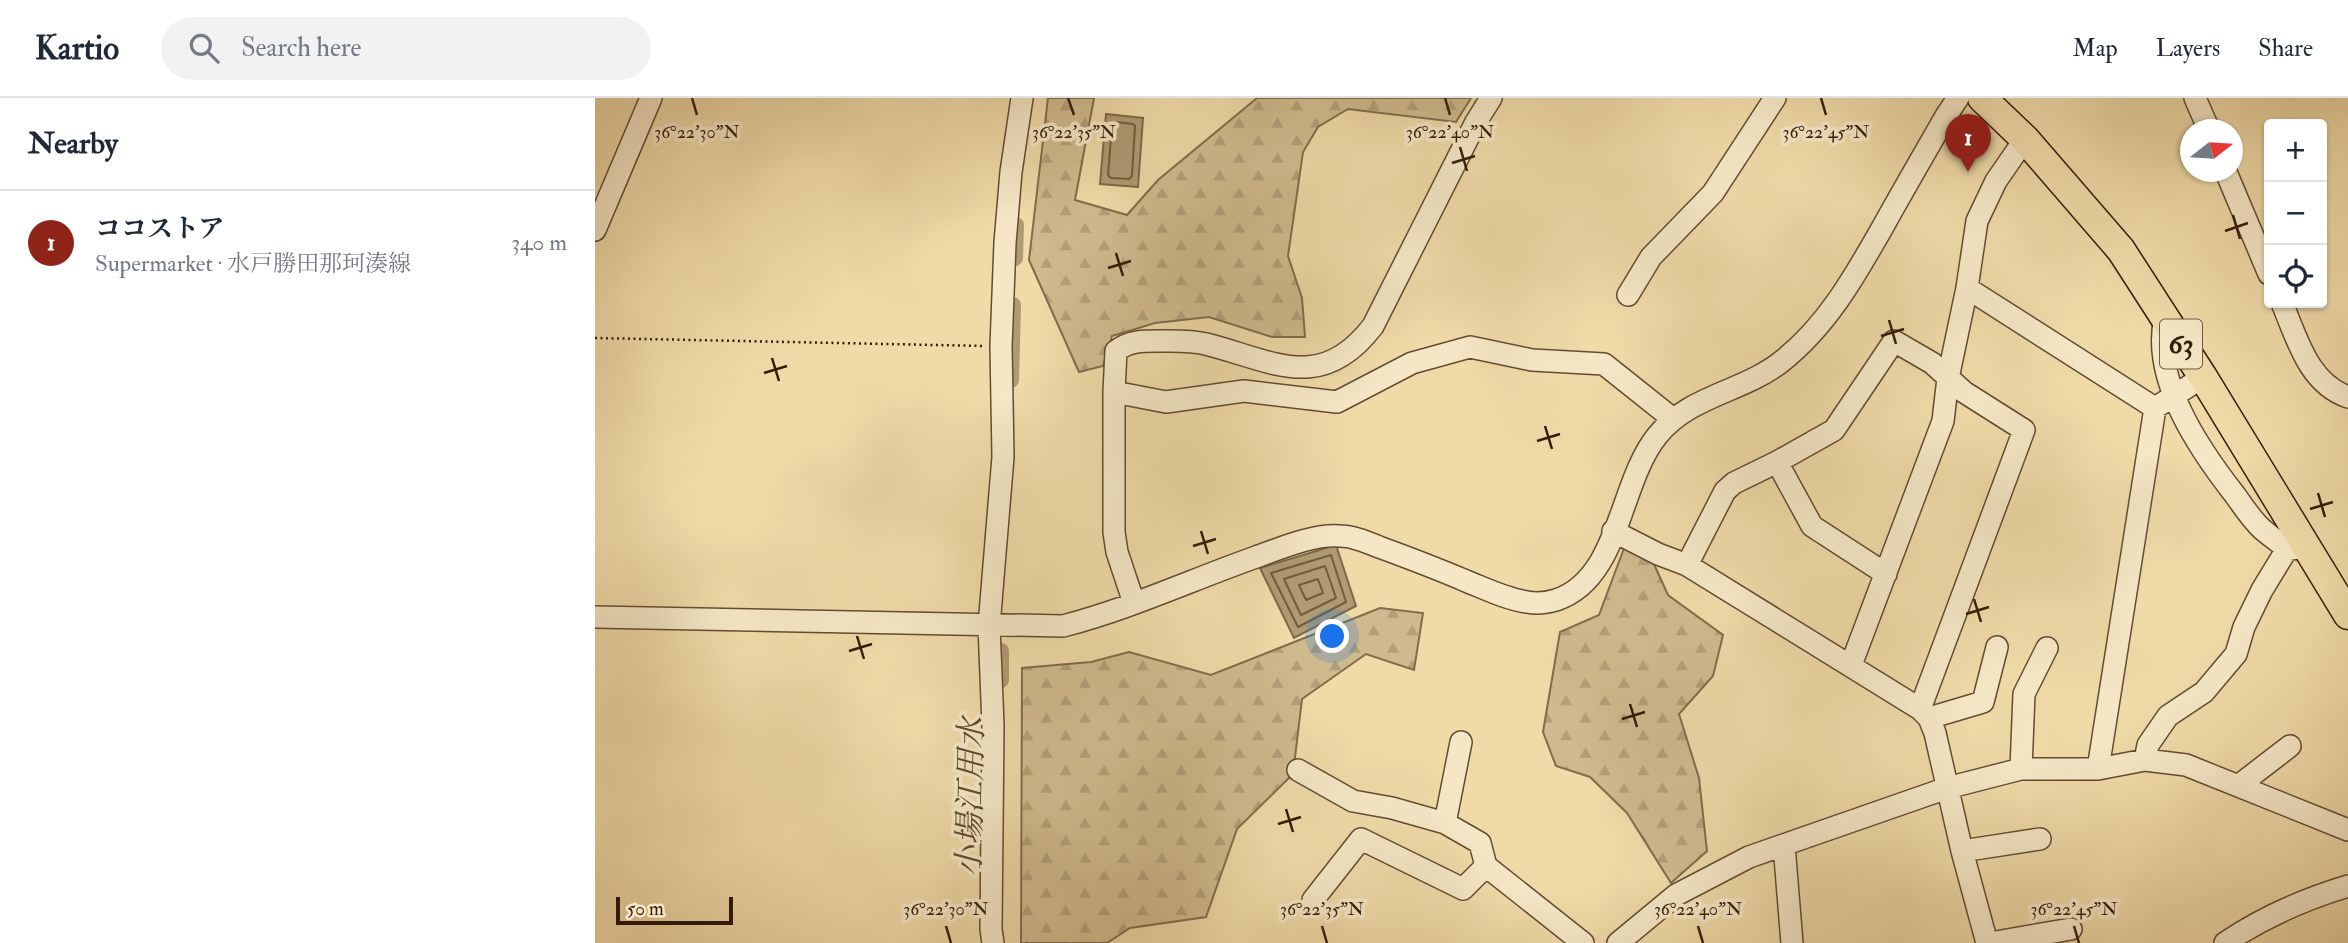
<!DOCTYPE html>
<html lang="en">
<head>
<meta charset="utf-8">
<style>
  :root { --surface:#fff; --page:#f2f2f3; --text:#1f2937; --muted:#747a83; --line:#e0e1e3; --accent:#8f2418 }
  body { margin:0; font-family:"IM FELL Double Pica","Noto Serif JP",serif; background:var(--page); color:var(--text) }
  .controls { position:absolute; right:21px; top:21px; display:grid; overflow:hidden; border-radius:7px; box-shadow:0 2px 5px #0004 }
  .controls button { width:63px; height:63px; display:grid; place-items:center; padding:0; border:0; border-bottom:2px solid var(--line); background:var(--surface); color:var(--text); font:35px sans-serif }
  .compass { position:absolute; left:1585px; top:21px; width:63px; height:63px; border-radius:50%; background:var(--surface); box-shadow:0 2px 5px #0004; rotate:73deg }
  .scale { position:absolute; left:21px; bottom:18px; width:117px; box-sizing:border-box; padding-left:7px; border:4px solid #331d0a; border-top:0; font-size:19px; line-height:24px; white-space:nowrap; color:#331d0a; -webkit-text-stroke:5px #f5e7c6; paint-order:stroke }
  .you { position:absolute; left:738px; top:539px; width:24px; height:24px; margin:-18px; border:5px solid #fff; border-radius:50%; background:#1a73e8; box-shadow:0 0 0 10px #1a73e833 }
  .badge { display:grid; place-items:center; width:46px; height:46px; border-radius:50%; background:var(--accent); color:#fff; font-size:23px; font-weight:700 }
  .pin { position:absolute; translate:-50% -58px; filter:drop-shadow(0 2px 4px #0008) }
  .pin::after { content:''; position:absolute; top:37px; width:24px; height:21px; background:inherit; clip-path:polygon(0 0,100% 0,50% 100%) }
  .list { margin:0; padding:0; list-style:none }
  h2 { display:flex; justify-content:space-between; align-items:center; height:91px; margin:0; padding:0 28px; font-size:30px }
  h2 small { font-size:23px; font-weight:400; color:var(--muted) }
  .list li { display:grid; grid-template-columns:46px 1fr auto; gap:21px; align-items:center; box-sizing:border-box; height:105px; padding:0 28px; border-top:2px solid var(--line) }
  .list b { display:block; font-size:26px; white-space:nowrap }
  .list p { margin:0; font-size:23px; white-space:nowrap; color:var(--muted) }
  .list em { font-size:23px; font-style:normal; color:var(--muted) }
  .icon { flex:none; width:38px; height:38px; fill:none; stroke:currentColor; stroke-width:2; stroke-linecap:round; stroke-linejoin:round }
  .map { position:relative; flex:none; width:1753px; height:845px; overflow:hidden }
  header { display:flex; align-items:center; gap:42px; box-sizing:border-box; height:98px; padding:0 35px; background:var(--surface); border-bottom:2px solid var(--line) }
  header strong { font-size:33px }
  nav { display:flex; gap:38px; margin-inline-start:auto; font-size:24px }
  .search { width:490px; height:63px; background:var(--page); display:flex; align-items:center; gap:18px; box-sizing:border-box; padding:0 24px; border-radius:38px; color:var(--muted); font-size:26px }
  main { display:flex }
  aside { flex:1; background:var(--surface) }
  .map>svg:first-child { display:block }
  .forest { fill:url(#forest-firs); stroke:#816c4c; stroke-width:2 }
  .water { fill:#af9a72; stroke:#7d6848; stroke-width:2 }
  .lines { fill:none; stroke-linecap:round; stroke-linejoin:round }
  .shore { stroke:#715c3e; stroke-width:2 }
  .canal { stroke:#af9a72; stroke-width:16 }
  .minor-casing { stroke:#624c32; stroke-width:24 }
  .major-casing { stroke:#331d0a; stroke-width:31 }
  .path { stroke:#331d0a; stroke-width:2.5; stroke-dasharray:2 3.5; stroke-linecap:butt }
  .minor { stroke:#f5e7c6; stroke-width:21 }
  .major { stroke:#efdaa8; stroke-width:28 }
  .ticks { fill:none; stroke:#331d0a; stroke-width:2.5 }
  .labels { text-anchor:middle; dominant-baseline:central; stroke-width:7; stroke-linejoin:round; paint-order:stroke }
  .shield { fill:#f5e7c6; stroke:#6d5a42; stroke-width:2 }
  .shield-label { font-size:28px; font-weight:bold; fill:#331d0a }
  .water-label { font-size:32px; font-style:italic; fill:#5e492e; stroke:#f5e7c6 }
  .ticks-label { font-size:18px; text-anchor:middle; fill:#331d0a; stroke:#f5e7c6; stroke-width:7; stroke-linejoin:round; paint-order:stroke }
</style>
</head>
<body>
<header>
<strong>Kartio</strong>
<div class="search"><svg class="icon" aria-label="search" viewBox="0 0 24 24"><circle cx="10" cy="10" r="6"/><path d="M15 15l6 6"/></svg>Search here</div>
<nav><a>Map</a><a>Layers</a><a>Share</a></nav>
</header>
<main>
<aside>
<h2>Nearby<small></small></h2>
<ul class="list">
<li><span class="badge">1</span><div><b>ココストア</b><p>Supermarket · 水戸勝田那珂湊線</p></div><em>340 m</em></li>
</ul>
</aside>
<div class="map">
<svg width="1753" height="845" viewBox="0 0 1753 845">
  <defs>
    <pattern id="forest-firs" width="22" height="20" patternUnits="userSpaceOnUse" patternTransform="scale(1.75)"><rect width="22" height="20" fill="#cfba8d"/><path d="M5 1l3.5 6h-7zM16 11l3.5 6h-7z" fill="#b29f78"/></pattern>
  </defs>
  <rect width="100%" height="100%" fill="#efdaa8"/>
  <filter id="stains"><feTurbulence type="fractalNoise" baseFrequency=".00286" numOctaves="4"/><feColorMatrix values="0 0 0 0 .2 0 0 0 0 .09 0 0 0 0 .02 0 0 0 .5 -.17"/></filter>
  <radialGradient id="worn" r=".72"><stop offset=".6" stop-color="#630" stop-opacity="0"/><stop offset="1" stop-color="#630" stop-opacity=".3"/></radialGradient>
  <path class="forest" d="M453,0H499L480,102L532,117L563,82L662,0H876L861,24L753,11L723,29L708,54L693,158L707,200L710,239H677L614,219L560,225L517,238L508,268L484,274L434,162Z
    M1031,445L1058,464L1073,497L1128,537L1118,578L1084,616L1104,680L1112,753L1076,785L1032,715L995,679L961,668L948,634L965,534L1004,517Z
    M785,510L828,515L819,572L771,556L707,601L698,676L642,731L611,819L535,830L512,845H426L427,570L496,564L534,554L616,577Z"/>
  <path class="water" d="M511,16L548,20L543,89L505,86Z
    M741,447L761,508L699,540L665,470Z"/>
  <g class="lines">
    <path class="shore" d="M521,24L538,26L540,28L537,78L534,81L516,80L513,77L517,27Z
      M736,457L751,504L703,529L676,475Z
      M730,468L741,500L706,517L689,481Z
      M723,481L728,495L711,502L704,487Z"/>
    <path class="canal" d="M420,160L421,127
      M416,282L418,207
      M406,582V553"/>
    <g class="minor-casing">
      <path id="minor" d="M1600,0L1614,32
        M1631,74L1674,176
        M0,132L56,0
        M1372,190L1560,310
        M1033,197L1056,159L1118,95L1180,0
        M1687,205C1702,240 1713,285 1753,299
        M1570,220C1556,281 1604,351 1640,397C1648,408 1656,421 1667,431C1675,438 1684,444 1692,451L1711,450
        M519,294L571,304L649,293L742,304L817,265L875,249L937,262L1009,266L1078,321
        M1182,364L1217,428L1291,476
        M1018,433L1063,456L1092,467L1325,611L1334,620L1340,635L1367,753L1392,845
        M1092,467L1130,393L1139,385L1182,364L1239,332L1299,243L1337,265L1369,294L1429,332L1325,611
        M539,505L522,454L519,434V294L521,253C534,243 547,243 562,243C578,243 595,242 611,246C678,263 726,296 778,228L881,24L896,0
        M0,519L468,528C534,511 596,482 661,459C686,450 718,436 745,438C758,438 772,444 784,449C814,460 843,471 871,483C891,491 911,501 932,504C942,506 951,505 961,502C1025,481 1024,385 1062,338C1093,298 1148,294 1186,264C1233,227 1261,176 1290,125C1310,89 1331,53 1351,18L1363,0
        M1256,567L1348,323L1353,280L1372,190L1382,123L1401,83L1430,41
        M1334,620L1388,604L1402,549
        M1550,662L1553,647L1573,618L1609,594L1641,556L1649,529L1667,492L1692,451
        M1426,671L1429,596L1452,550
        M1503,671L1560,310L1608,279
        M703,672L758,703L797,710L850,725L885,745L891,768L988,845
        M1643,688L1695,648
        M850,725L866,644
        M1189,747L1197,845
        M1367,753L1445,741
        M718,802L766,741L868,791L891,768
        M398,845L396,831L398,627L394,528L408,359L406,248L410,145L416,74L427,0
        M1023,845L1081,797L1154,759L1352,690L1426,671H1503L1550,662L1591,667L1753,732
        M1395,845L1476,831
        M1630,845C1667,820 1710,801 1753,788"/>
    </g>
    <g class="major-casing">
      <path id="major" d="M1387,0L1430,41L1526,152L1608,279L1753,517"/>
    </g>
    <path class="path" d="M0,240L389,248"/>
    <use href="#minor" class="minor"/>
    <use href="#major" class="major"/>
  </g>
  <path class="ticks" d="M97,0L102,17M473,0L479,17M850,0L855,17M1226,0L1231,17M865,49L872,73M857,65L880,58M1638,117L1645,141M1630,133L1653,125M521,155L528,178M513,170L536,163M1294,222L1301,246M1286,238L1309,231M177,260L184,283M169,275L192,268M950,328L957,351M942,343L965,336M1723,395L1730,419M1715,411L1738,404M606,433L613,456M598,448L621,441M1379,501L1386,524M1371,516L1394,509M262,538L269,561M254,553L277,546M1035,606L1042,629M1027,621L1050,614M691,711L698,734M683,726L706,719M351,828L356,845M727,828L732,845M1103,828L1108,845M1479,828L1484,845"/>
  <g class="labels">
    <rect class="shield" x="1565" y="221.5" width="42" height="49" rx="5"/>
    <g class="shield-label">
      <text x="1586" y="246">63</text>
    </g>
    <g class="water-label">
      <text transform="translate(376 699) rotate(-89)">小場江用水</text>
    </g>
  </g>
  <g class="ticks-label">
    <text x="102" y="40">36°22'30"N</text>
    <text x="479" y="40">36°22'35"N</text>
    <text x="855" y="40">36°22'40"N</text>
    <text x="1231" y="40">36°22'45"N</text>
    <text x="351" y="817">36°22'30"N</text>
    <text x="727" y="817">36°22'35"N</text>
    <text x="1103" y="817">36°22'40"N</text>
    <text x="1479" y="817">36°22'45"N</text>
  </g>
  <rect width="100%" height="100%" filter="url(#stains)"/>
  <rect width="100%" height="100%" fill="url(#worn)"/>
</svg>
<div class="controls">
<button>+</button>
<button>−</button>
<button><svg class="icon" aria-label="locate" viewBox="0 0 24 24"><circle cx="12" cy="12" r="6"/><path d="M12 2v4M12 18v4M2 12h4M18 12h4"/></svg></button>
</div>
<svg class="compass" viewBox="-18 -18 36 36"><path d="M0-13l5 13h-10z" fill="#e53935"/><path d="M0 13l5-13h-10z" fill="#747a83"/></svg>
<div class="scale">50 m</div>
<div class="you"></div>
<div class="pin badge" style="left:1373px;top:74px">1</div>
</div>
</main>
</body>
</html>
